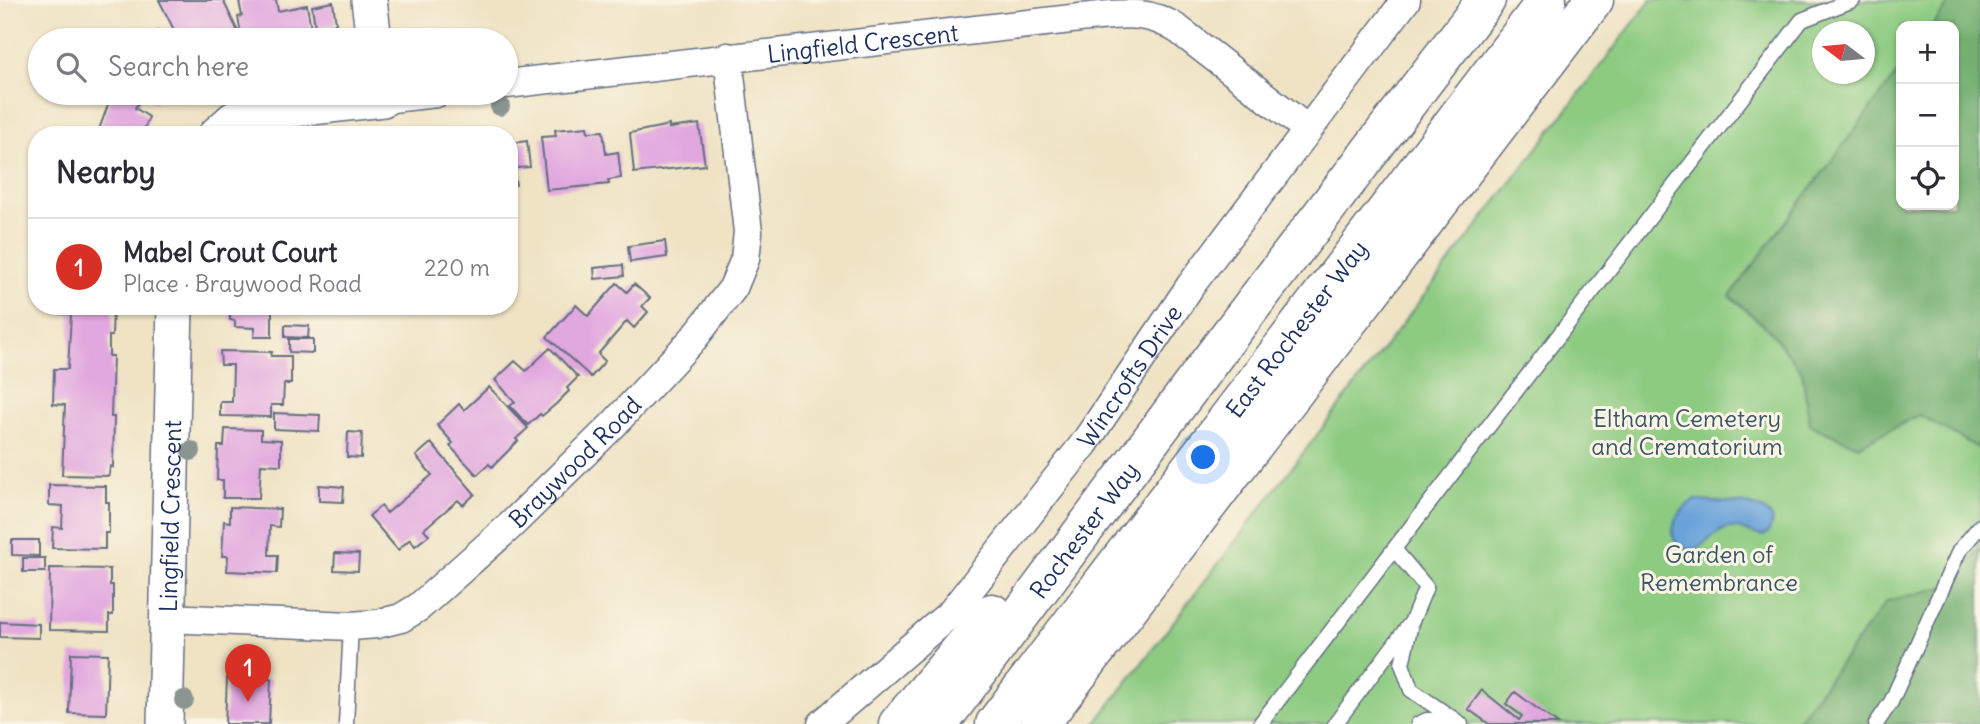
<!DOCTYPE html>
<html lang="en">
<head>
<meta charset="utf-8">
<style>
  :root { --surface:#fff; --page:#f7f7f7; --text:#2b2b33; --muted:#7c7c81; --line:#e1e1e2; --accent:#d93025 }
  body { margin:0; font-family:Delius,sans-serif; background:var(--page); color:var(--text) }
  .controls { position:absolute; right:21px; top:21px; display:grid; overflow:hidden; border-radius:14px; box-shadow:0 2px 5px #0004 }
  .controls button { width:63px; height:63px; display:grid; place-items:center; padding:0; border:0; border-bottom:2px solid var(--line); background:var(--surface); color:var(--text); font:35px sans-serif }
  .compass { position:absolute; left:1812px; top:21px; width:63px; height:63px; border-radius:50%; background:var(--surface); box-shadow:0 2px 5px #0004; rotate:286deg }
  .you { position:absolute; left:1204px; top:458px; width:24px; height:24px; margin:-18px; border:5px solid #fff; border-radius:50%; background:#1a73e8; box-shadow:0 0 0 10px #1a73e833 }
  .badge { display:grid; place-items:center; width:46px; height:46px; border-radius:50%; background:var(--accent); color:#fff; font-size:23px; font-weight:700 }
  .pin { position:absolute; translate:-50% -58px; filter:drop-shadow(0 2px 4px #0008) }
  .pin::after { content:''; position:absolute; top:37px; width:24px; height:21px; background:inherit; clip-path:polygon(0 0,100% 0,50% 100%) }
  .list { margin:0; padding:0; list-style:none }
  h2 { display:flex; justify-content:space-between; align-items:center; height:91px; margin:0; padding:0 28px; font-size:30px }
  h2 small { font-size:23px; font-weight:400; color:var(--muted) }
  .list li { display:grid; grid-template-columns:46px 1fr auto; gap:21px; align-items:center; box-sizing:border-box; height:98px; padding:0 28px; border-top:2px solid var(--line) }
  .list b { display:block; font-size:26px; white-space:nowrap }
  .list p { margin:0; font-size:23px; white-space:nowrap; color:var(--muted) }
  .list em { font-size:23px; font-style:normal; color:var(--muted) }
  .icon { flex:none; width:38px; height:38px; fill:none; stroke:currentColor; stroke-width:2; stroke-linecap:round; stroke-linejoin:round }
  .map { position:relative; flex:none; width:1980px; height:724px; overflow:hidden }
  .search { position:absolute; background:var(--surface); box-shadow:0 2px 5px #0004; left:28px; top:28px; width:490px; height:77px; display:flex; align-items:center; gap:18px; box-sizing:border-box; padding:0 24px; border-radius:38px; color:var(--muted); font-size:26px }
  .panel { position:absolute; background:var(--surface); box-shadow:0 2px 5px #0004; left:28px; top:126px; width:490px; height:189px; border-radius:28px }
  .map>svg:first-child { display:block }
  .green { fill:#8dcb81; stroke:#547d70; stroke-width:2; fill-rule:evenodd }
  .forest { fill:#72af6f; stroke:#466f66; stroke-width:2 }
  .water { fill:#6ba3da; stroke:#43699c; stroke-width:2 }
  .building { fill:#e1a7df }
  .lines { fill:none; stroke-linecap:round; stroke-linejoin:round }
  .service-casing { stroke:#656e82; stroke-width:17 }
  .minor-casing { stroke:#656e82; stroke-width:31 }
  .tertiary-casing { stroke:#656e82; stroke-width:38 }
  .trunk-casing { stroke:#656e82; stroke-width:41 }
  .service { stroke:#fff; stroke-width:14 }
  .minor { stroke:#fff; stroke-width:28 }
  .tertiary { stroke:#fff; stroke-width:35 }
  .trunk { stroke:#fff; stroke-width:38 }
  .tree { fill:#8a9591 }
  .labels { text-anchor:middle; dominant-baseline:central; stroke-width:6; stroke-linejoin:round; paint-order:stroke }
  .street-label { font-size:24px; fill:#1b2f5e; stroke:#fcf5e5 }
  .park-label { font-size:24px; fill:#385667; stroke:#fcf5e5 }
</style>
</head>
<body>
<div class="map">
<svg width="1980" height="724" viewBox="0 0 1980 724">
  <rect width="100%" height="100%" fill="#fcf5e5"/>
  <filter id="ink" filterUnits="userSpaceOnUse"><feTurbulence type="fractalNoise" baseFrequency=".0143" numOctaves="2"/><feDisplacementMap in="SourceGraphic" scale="14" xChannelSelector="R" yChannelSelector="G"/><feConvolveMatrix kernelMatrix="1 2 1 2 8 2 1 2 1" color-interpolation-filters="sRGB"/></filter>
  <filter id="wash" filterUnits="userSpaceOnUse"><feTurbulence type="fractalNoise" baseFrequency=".00686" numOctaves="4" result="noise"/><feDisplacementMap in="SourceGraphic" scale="28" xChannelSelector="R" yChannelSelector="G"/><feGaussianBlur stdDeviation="1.57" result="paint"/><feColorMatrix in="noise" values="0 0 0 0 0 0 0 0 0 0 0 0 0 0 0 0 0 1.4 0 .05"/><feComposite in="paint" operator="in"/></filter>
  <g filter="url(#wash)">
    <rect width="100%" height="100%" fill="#efe3c4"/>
    <path class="green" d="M1651,0H1980V724H1095ZM1901,26H1954V205H1901ZM1822,32H1864V74H1822Z"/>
    <path class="forest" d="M1952,0H1980V449L1919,415L1858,446L1810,425L1802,372L1770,331L1730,296L1901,68V205H1954V26H1932Z
      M1980,546V724H1795L1887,601L1956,584Z"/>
    <path class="water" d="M1696,500C1721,506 1753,496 1772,517C1770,554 1748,524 1729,528C1714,530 1701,553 1687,549C1659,542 1679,506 1696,500Z"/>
    <g id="blocks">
      <path class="building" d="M159,0H223L241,38L237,40H179Z
        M245,0H276L278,11L307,5L313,40H242L238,17L242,16L239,1Z
        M333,2L336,24L315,27L312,6Z
        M157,31L165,40H147Z
        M116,93H135L142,97L135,108L149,117L142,135H97L112,94L114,95Z
        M143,93H165L153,103Z
        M699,124L705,165L634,173L630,133L669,125V128Z
        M587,127L588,132L603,131L606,154L618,152L621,178L608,180L609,184L547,190L541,137L556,136L555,130Z
        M527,141L530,167L517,168L514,143Z
        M509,142L516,185L509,186Z
        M665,241L667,257L630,262L628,246Z
        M623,265L624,276L595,279L594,268Z
        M617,283L627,292L634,284L650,298L642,306L648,312L634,328L627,321L598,354L605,361L591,377L547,337L576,305L588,316Z
        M60,306H113L112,336H109V356H113L111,417H114L113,467L110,466L109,476L62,475L65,405L53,404L54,369H68L71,314H60Z
        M230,306H272V337H254L255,328L235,327V321L230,320Z
        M285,325L309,326L308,338L285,337Z
        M289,339H313V353L289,352Z
        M550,348L578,377L567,388L569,391L556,404L542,416L540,414L528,425L510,406L515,402L495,380L515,361L526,371Z
        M220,351L272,352L271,356H291V384H284L283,405H271V417L220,416V402H232L233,365H221Z
        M489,387L528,428L516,439L518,441L492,467L489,464L477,475L450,446L453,443L437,425L459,404L464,410Z
        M274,413L320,415L319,431L274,429Z
        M225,429L261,430V439L281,440V465L261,464L259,498H223V480H217L218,446H224Z
        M348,432L362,433L361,458L347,457Z
        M431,443L475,494L463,505L458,500L424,529L429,535L415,546L410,539L398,550L369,516L381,506L387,513L432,475L416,456Z
        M49,485L106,486V502H109V533H105V549L52,548L53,527L62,528L63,506L49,505Z
        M319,485L344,487L343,502L319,501Z
        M230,507L280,509L279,527L270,526L269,555H278L277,573L227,571L228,556H222L224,521L230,522Z
        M12,540H39V556L12,555Z
        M335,553L359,554L358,571L334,570Z
        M23,558H45V572H23Z
        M50,568L110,569V585H113V615H109V631L49,630Z
        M0,622L39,624V638L0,637Z
        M71,653L108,654L106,714L69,713Z
        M227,678L271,679L269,724H225Z
        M1482,690L1519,720L1522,716L1506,704L1515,692L1558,724H1489L1468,709Z"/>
    </g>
  </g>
  <g filter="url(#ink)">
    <use href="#blocks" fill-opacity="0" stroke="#656e82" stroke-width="2"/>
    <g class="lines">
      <g class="service-casing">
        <path id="service" d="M1410,628L1402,664L1411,690L1461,724
          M346,724L351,626
          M1260,724L1394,549
          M1335,724L1412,621L1426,587L1394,549L1802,20L1853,0
          M1418,724L1427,720L1454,719
          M1876,724L1891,702L1959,551L1980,526"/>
      </g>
      <g class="minor-casing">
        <g id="minor">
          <path id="s1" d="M506,84L1080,18C1116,15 1146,7 1179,30L1307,129"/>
          <path d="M383,99L436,93"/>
          <path id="s2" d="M167,618L351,626L377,624L401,618L419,607L510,526L613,425L694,338L733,288L745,259L748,232L728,57"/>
          <path id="s3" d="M822,724L952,612L1084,444L1191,285L1406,0"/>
        </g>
      </g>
      <g class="tertiary-casing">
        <g id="tertiary">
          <path d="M369,0L374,40"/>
          <path d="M216,135L234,119L267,112L383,99L382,93"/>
          <path id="s4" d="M165,724L175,306"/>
        </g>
      </g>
      <g class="trunk-casing">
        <g id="trunk">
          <path d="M898,724L992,613"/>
          <path id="s5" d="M939,724L1228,337L1486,0"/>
          <path id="s6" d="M995,724L1547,0"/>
          <path d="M1040,724L1594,0"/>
        </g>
      </g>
      <use href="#service" class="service"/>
      <use href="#minor" class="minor"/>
      <use href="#tertiary" class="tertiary"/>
      <use href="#trunk" class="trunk"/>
    </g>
    <g class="tree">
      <circle cx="500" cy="106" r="10"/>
      <circle cx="191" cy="451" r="10"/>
      <circle cx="184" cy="700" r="10"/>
    </g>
  </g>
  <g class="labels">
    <g class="street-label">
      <text stroke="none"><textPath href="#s1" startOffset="359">Lingfield Crescent</textPath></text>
      <text stroke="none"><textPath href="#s6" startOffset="497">East Rochester Way</textPath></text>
      <text stroke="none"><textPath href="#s3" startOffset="467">Wincrofts Drive</textPath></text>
      <text stroke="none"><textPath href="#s2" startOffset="469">Braywood Road</textPath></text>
      <text stroke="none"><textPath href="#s4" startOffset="208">Lingfield Crescent</textPath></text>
      <text stroke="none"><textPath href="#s5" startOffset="242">Rochester Way</textPath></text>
    </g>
    <g class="park-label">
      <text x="1687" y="418">Eltham Cemetery<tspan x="1687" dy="28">and Crematorium</tspan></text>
      <text x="1719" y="554">Garden of<tspan x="1719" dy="28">Remembrance</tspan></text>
    </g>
  </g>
</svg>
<div class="controls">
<button>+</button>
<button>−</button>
<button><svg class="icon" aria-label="locate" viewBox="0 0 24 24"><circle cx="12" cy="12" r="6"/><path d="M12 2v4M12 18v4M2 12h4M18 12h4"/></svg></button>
</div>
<svg class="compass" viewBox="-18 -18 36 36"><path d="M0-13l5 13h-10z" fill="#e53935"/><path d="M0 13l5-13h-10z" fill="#7c7c81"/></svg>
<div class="you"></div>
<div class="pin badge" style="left:248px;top:702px">1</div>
<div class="search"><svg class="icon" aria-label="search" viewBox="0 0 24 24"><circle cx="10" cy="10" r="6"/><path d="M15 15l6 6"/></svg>Search here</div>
<section class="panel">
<h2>Nearby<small></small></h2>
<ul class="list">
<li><span class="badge">1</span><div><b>Mabel Crout Court</b><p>Place · Braywood Road</p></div><em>220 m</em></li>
</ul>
</section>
</div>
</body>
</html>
